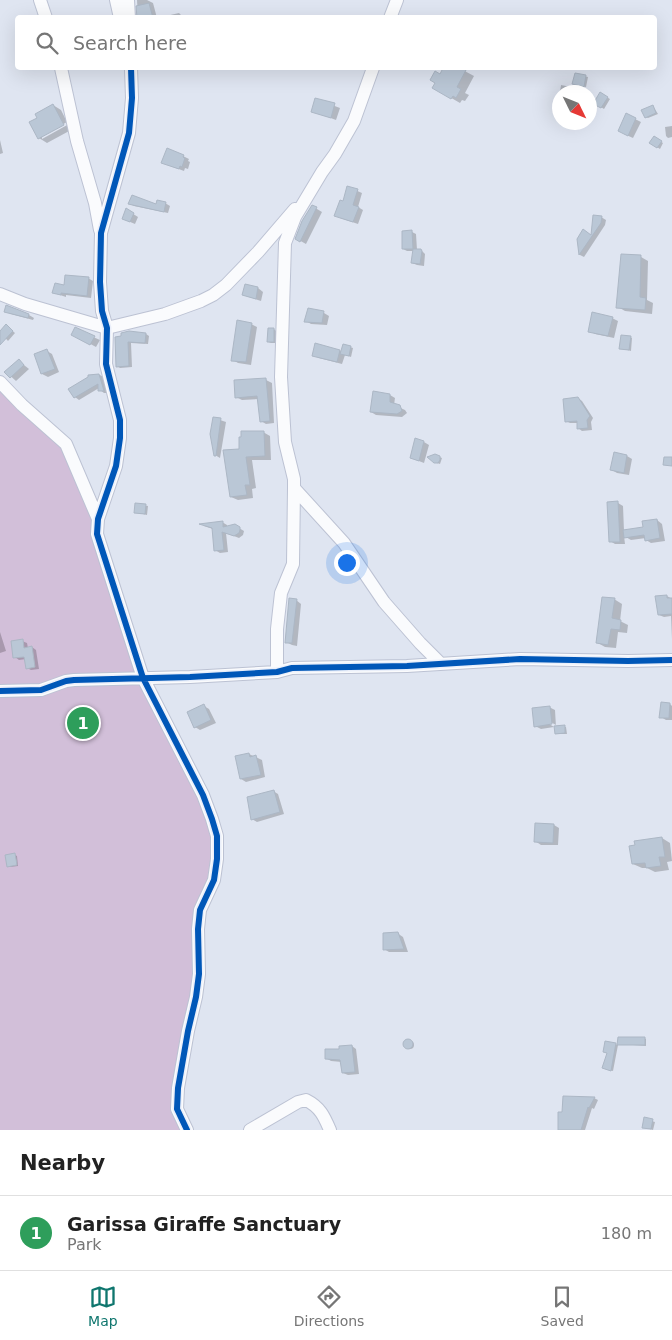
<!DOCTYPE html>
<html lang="en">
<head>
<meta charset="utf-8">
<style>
  :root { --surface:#fff; --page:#f6f6f6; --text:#222; --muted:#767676; --line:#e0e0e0; --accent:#0f766e }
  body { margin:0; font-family:"DejaVu Sans",sans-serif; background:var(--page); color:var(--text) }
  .compass { position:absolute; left:552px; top:85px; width:45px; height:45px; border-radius:50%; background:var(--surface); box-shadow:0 5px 20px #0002; rotate:133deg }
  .you { position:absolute; left:346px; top:562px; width:18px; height:18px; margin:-12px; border:4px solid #fff; border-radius:50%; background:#1a73e8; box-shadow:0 0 0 8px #1a73e833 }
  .badge { display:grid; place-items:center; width:32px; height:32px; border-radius:50%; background:var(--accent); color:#fff; font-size:16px; font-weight:700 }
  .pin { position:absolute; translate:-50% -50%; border:2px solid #fff; box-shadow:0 1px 5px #0006 }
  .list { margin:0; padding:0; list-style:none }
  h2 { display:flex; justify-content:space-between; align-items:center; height:65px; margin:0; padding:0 20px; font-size:21px }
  h2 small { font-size:16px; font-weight:400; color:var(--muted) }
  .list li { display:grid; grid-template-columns:32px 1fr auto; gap:15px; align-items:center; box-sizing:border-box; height:75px; padding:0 20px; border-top:1px solid var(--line) }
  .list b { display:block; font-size:19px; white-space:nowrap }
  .list p { margin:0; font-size:16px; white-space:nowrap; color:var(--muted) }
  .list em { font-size:16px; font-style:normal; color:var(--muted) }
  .icon { flex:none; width:28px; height:28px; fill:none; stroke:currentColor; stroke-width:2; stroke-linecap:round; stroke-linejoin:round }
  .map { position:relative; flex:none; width:672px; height:1130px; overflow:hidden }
  .search { position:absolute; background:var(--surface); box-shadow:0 5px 20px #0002; left:15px; right:15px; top:15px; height:55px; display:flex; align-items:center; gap:12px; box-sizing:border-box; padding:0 18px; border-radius:5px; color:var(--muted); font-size:19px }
  .sheet { height:140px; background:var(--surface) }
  nav { display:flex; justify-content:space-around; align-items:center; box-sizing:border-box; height:70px; border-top:1px solid var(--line); background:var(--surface); font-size:14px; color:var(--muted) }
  nav a { display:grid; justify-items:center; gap:2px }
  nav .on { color:var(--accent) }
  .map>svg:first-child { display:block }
  .green { fill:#d2bfd9 }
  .shadow { fill:#0003 }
  .building { fill:#bac7d6; stroke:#acb7c5 }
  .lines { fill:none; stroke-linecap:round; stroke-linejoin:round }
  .street-casing { stroke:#bcc2d3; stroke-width:14 }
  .street { stroke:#fafbfd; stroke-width:12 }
  .cycleway-casing { stroke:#eaeffa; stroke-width:9 }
  .cycleway { stroke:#0057b8; stroke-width:6 }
</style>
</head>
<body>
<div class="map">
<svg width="672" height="1130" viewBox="0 0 672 1130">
  <rect width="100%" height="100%" fill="#dfe5f1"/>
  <path class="green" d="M0,382L70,453L143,678L217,836L178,1097L187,1130H0Z"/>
  <path class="shadow" d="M137,0H147L153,3L157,18H138Z
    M179,13L184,18H167L166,16Z
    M445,68L453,69L459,68L474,76L465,93L469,95L465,101L462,100L460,103L434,88Z
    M576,74L588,77L586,87L576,85Z
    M561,85L571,87L577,90L576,92H560Z
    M601,94L610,99L604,109L595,103Z
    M316,99L340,108L336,120L312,111Z
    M53,105L61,110L67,122L42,136V139L69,124L71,130L47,143L39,138V118Z
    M653,106L658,114L648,118L646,117Z
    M635,119L641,122L633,138L624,134Z
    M672,126V137L668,138L666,136L665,127Z
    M655,138L663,143L660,149L651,143Z
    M0,140L3,153L0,154Z
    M183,156L189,159L188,161L190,162L188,169L185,168L184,171L168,165Z
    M348,187L362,193L358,207L363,210L358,224L340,218Z
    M165,203L170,206L168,213L134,206L130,204L156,206Z
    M312,206L322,212L306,244L297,239Z
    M127,210L138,217L135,224L123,219Z
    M594,217H601L606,220L605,225L584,257L580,255L578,239L584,231L592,236Z
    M403,232H412L416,234L417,250H421L425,254L424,266L417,265L412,263L414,251H407L403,249Z
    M641,257L648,261L647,300L653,303L652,314L625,311L618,307Z
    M88,278L93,281L91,298L66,295V297L54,293Z
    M258,288L263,292L261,301L243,295Z
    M309,309L324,313L329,316L327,325L311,324L306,321Z
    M6,311L29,315L34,318L33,320L11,314Z
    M612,318L618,321L614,338L595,334L590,331Z
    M251,324L257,327L251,365L238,363L233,360Z
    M8,327L15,333L8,341L0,332Z
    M75,329L100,340L96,347L72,334Z
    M274,329L276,331V343H271L268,342Z
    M146,334L149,336L148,344L131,343L132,367L120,368L117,366L122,337Z
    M630,337L632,338L631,351L620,348Z
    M344,345L353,348L351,357L345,355L342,364L319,358L314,355L340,351L342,352Z
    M47,351L52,354L59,372L48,377L42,374L35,355Z
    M19,361L29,369L16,381L6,372Z
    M100,375L105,378L108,393H104L100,390L99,388L79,400L75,397L89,376Z
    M266,380L272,383L274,423L266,424L261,421L259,399L242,400L236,397L235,382Z
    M374,393L390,395L395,398L394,405L405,410L407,413L402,417L376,415L371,412Z
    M578,398L582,401L593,418L591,422L592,430L582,431L578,428V423H570L566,421Z
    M214,418L226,422L220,458L215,455Z
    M263,432L270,436L271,460H252L256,488L252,489L253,498L238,500L231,497L240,450Z
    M424,442L429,445L424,463L411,458Z
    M615,453L627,456L632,459L629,475L617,473L612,470Z
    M435,455L442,458L440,464L434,462Z
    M618,503L623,506L624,531L644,528L657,520L662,524L665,541L651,543L646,540V538L631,540L624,536L625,544H615L610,541Z
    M136,504L148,506L147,515L135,512Z
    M222,522L227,525V527L239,528L244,531L243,535L239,538L226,533L228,552L220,553L215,550L213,529L204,526Z
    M667,596L672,599V639L671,616L664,617L659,615Z
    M614,599L622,604L620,621L628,625L627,633L618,632L616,648L605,647L598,643Z
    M296,600L301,604L297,646L292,645L286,642Z
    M0,632L6,651L0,653Z
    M22,641L27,643L28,648L32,647L36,650L39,669L31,670L27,668L26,659L19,660L15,657Z
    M670,704L672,706V720H666L661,717Z
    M204,706L209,709L216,723L200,730L195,727Z
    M549,707L555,710L556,727H566L567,734H556V725L547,720L546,722L554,727L541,729L535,726Z
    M249,754L262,760L265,777L246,782L241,779Z
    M273,791L278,794L284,814L257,822L252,819Z
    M536,825H554L559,828L558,845H541L535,841Z
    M662,838L670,843L672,861L667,862L669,870L655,872L647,868H642L633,864Z
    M15,855L17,856L18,866L10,867L8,866Z
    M397,933L403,937L408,952H389L384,949Z
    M644,1038L646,1039V1046L619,1044Z
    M406 1045a4 4 0 1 1 8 0a4 4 0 1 1-8 0Z
    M615,1044L618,1045L613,1071L605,1069Z
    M352,1046L356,1049L359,1074L348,1075L343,1073L342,1062L331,1061L326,1058Z
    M564,1097L594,1098L598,1100L594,1109L592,1108L585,1130H563Z
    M645,1119L655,1122L653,1130L646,1128Z"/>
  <path class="building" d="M149,3L153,18H137L136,6Z
    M443,68H461L466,70L457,87L461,89L456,98L453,96L451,99L432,88L435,83L430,80L435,71L440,74Z
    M575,73L586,75L584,87L572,84Z
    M600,92L608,97L601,108L593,104Z
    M315,98L335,103L331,118L311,112Z
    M53,104L64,125L38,139L29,122L37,118L35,114Z
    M653,105L656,113L645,118L641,110Z
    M626,113L636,118L628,136L618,131Z
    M654,136L662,141L657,148L649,143Z
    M167,148L184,155L183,157L185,158L182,167L180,166L179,169L161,163Z
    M347,186L358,189L353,205L359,207L353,222L334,216L340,200L343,201Z
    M132,195L156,204L157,200L166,202L164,212L128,204Z
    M312,205L317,207L300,242L295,239L302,221Z
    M126,208L134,213L130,222L122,219Z
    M593,215L602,216L601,223L579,255L577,239L583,229L591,235Z
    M412,230L413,249H421L422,251L420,264L411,263L413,249H402V231Z
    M621,254L641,255L640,297L646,298L645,310L616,308Z
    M65,275L89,277L87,296L61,293V295L52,293L55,283L64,285Z
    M245,284L258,287L256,299L242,295Z
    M6,305L29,314L28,318L4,312Z
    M308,308L324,311L322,323L304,322Z
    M592,312L613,317L608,336L588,332Z
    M237,320L252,323L246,362L231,361Z
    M6,324L13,331L0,345V331Z
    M75,327L95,336L90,345L71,335Z
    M268,328H274V342H267Z
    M129,331L146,333L145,343L128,342L129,366L116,367L115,337L121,336V333Z
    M621,335L631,336L629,350L619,349Z
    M315,343L340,350L337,362L312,356Z
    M343,344L351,346L349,356L340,354Z
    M47,349L55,369L41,374L34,354Z
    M19,359L24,365L10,378L4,372Z
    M99,374L104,391H98V384L74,398L68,389L88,377V375Z
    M266,378L270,421L260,422L257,396L235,398L234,380Z
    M373,391L390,394V402L400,405L402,411L397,414L370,412Z
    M578,397L590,416L587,420L588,428L577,429V421L565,422L563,399Z
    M213,417L221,418L216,456H214L210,434Z
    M241,431H264L265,456L246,457L250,485H245L247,495L230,497L223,450L239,449V437H241Z
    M415,438L424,441L419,461L410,458Z
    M614,452L627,455L624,473L610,470Z
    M435,454L440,456V460L438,463H434L427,457Z
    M664,457H672V466L663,465Z
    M618,501L620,542H609L607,502Z
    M135,503L146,504L145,514L134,513Z
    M657,519L660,538L645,541L644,535L624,538L623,530L643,527L642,521Z
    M223,521V527L235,524L240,527V530L239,533L234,536L222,532L224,550L214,551L212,528L199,524Z
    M667,595V598H672V614L658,615L655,596Z
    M602,597L615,598L612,618L621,620L620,630L611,629L608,645L596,643Z
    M289,598L297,599L292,643H285Z
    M23,639L24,648L32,646L35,667L26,669L24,657L13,658L11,641Z
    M661,702L670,703L669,718H659Z
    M204,704L211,720L194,728L187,712Z
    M550,706L552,724L534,727L532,708Z
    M565,725V733L555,734L554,726Z
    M249,753L250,757L256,755L261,775L240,779L235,756Z
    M274,790L280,812L251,820L247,797Z
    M535,823L554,824L553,843L534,842Z
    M662,837L665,857H659L661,866L646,868L645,863L632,864L629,846L635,845L634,841Z
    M15,853L17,865L7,867L5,855Z
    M398,932L404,949L383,950V933Z
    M618,1037H645V1045H617Z
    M403 1044a5 5 0 1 1 10 0a5 5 0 1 1-10 0Z
    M605,1041L616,1043L611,1071L602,1068L607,1053L603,1052Z
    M352,1045L355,1072L342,1073L340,1060L325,1059V1049H339V1046Z
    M563,1096L595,1097L589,1108L588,1107L581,1130H558V1112H562Z
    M644,1117L653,1119L651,1129L642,1128Z"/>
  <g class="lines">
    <g class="street-casing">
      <path id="street" d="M40,0L46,18
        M116,0L120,18
        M128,0L129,18
        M390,18L397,0
        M61,68L77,141L95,203L100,230
        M131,68L132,98L129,133L101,233L100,282L102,311L107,328L106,364L120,420V438L116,466L98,519L97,534L143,678L203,795L212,819L217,836V859L214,880L200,910L198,929L199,974L196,997L188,1031L178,1088L177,1109L187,1130
        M373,68L354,121L335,154L322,172L295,217L285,243L281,377L285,442L294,479V488L344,543L384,602L420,643L441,664
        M0,294L25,304L107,328L165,314L201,301L213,295L226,285L258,252L295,209
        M0,382L22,405L66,444L98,519
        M277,672V629L281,593L293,564L294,488
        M0,691L41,690L66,681L74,680L190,677L277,672L292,668L407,666L520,659L628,661L672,660
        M250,1130L298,1102L306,1100C320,1107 324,1116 330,1130"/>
    </g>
    <use href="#street" class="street"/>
    <g class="cycleway-casing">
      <path id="cycleway" d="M131,68L132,98L129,133L101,233L100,282L102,311L107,328L106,364L120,420V438L116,466L98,519L97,534L143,678L203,795L212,819L217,836V859L214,880L200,910L198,929L199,974L196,997L188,1031L178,1088L177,1109L187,1130
        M0,691L41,690L66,681L74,680L190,677L277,672L292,668L407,666L520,659L628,661L672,660"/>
    </g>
    <use href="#cycleway" class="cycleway"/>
  </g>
</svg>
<svg class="compass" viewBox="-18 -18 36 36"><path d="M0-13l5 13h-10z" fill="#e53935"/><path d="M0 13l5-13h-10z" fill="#767676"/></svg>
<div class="you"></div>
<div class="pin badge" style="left:83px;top:723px;background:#2e9e5b">1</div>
<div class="search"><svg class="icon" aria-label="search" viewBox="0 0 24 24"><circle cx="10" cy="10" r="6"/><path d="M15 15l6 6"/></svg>Search here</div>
</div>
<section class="sheet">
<h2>Nearby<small></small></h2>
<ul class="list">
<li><span class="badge" style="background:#2e9e5b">1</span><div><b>Garissa Giraffe Sanctuary</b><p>Park</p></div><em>180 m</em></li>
</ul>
</section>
<nav>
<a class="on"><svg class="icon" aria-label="map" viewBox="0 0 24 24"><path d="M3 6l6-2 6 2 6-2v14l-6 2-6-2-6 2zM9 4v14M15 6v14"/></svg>Map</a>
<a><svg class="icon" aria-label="directions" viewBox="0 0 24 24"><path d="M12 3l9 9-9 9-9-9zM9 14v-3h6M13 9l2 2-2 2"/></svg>Directions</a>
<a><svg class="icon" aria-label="saved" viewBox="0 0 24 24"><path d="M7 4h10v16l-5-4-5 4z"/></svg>Saved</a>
</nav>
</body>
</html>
